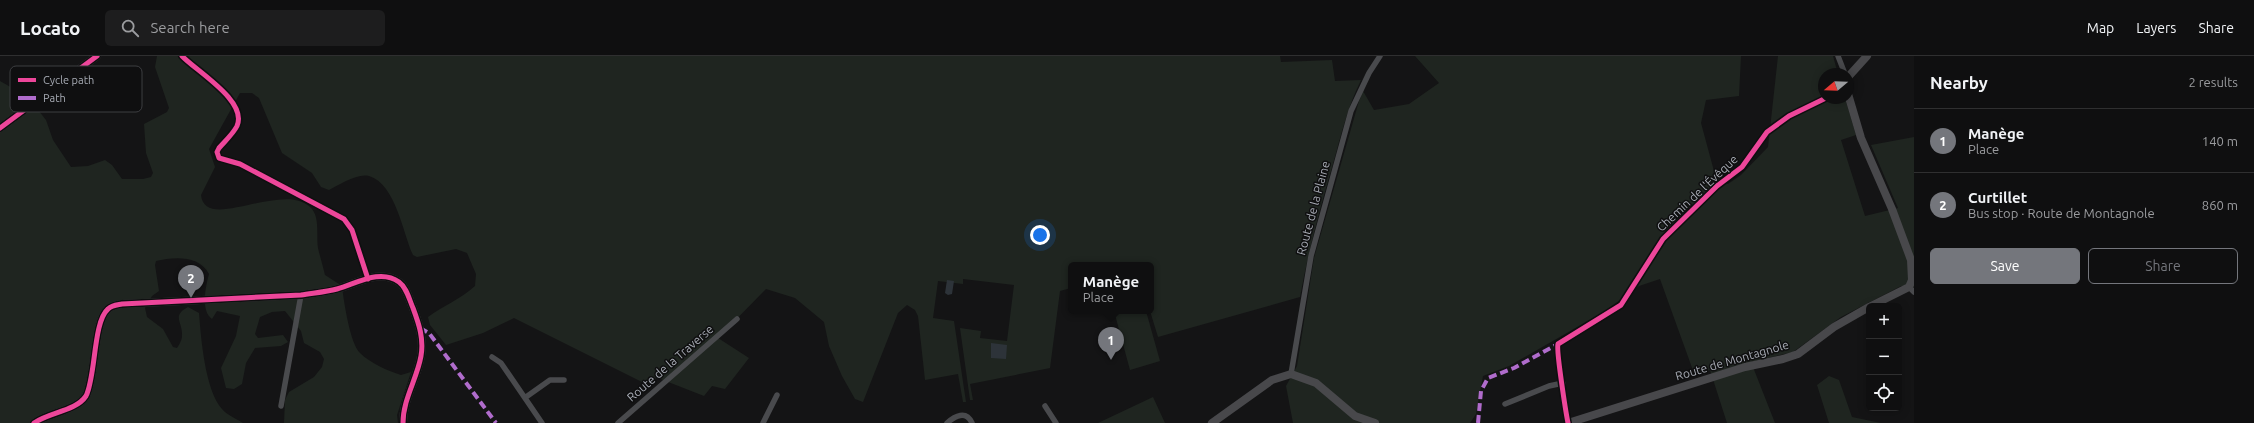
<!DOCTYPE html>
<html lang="en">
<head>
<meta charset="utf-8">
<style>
  :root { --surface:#0f0f10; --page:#1d1d1e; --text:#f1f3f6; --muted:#9b9c9f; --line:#2f2f30; --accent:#74767c }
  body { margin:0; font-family:Ubuntu,sans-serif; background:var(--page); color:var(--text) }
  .controls { position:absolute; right:12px; bottom:12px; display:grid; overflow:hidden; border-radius:6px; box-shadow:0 2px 10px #0003 }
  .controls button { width:36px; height:36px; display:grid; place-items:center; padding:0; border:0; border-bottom:1px solid var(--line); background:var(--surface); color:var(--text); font:20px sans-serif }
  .compass { position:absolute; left:1818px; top:12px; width:36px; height:36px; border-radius:50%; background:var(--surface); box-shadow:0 2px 10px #0003; rotate:251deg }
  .you { position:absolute; left:1040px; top:179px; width:14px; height:14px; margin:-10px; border:3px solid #fff; border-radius:50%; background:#1a73e8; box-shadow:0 0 0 6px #1a73e833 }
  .badge { display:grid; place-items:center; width:26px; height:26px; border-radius:50%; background:var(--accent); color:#fff; font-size:13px; font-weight:700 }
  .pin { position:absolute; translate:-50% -33px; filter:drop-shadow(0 1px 2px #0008) }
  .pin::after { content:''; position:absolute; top:21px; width:14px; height:12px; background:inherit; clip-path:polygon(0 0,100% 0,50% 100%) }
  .popup { position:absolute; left:1068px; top:206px; width:86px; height:52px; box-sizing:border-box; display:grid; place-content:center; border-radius:6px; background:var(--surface); filter:drop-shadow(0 1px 3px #0005); font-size:13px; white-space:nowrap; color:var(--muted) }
  .popup b { font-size:15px; color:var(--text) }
  .popup::after { content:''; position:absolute; left:50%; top:100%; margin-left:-8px; border:8px solid transparent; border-top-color:var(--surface) }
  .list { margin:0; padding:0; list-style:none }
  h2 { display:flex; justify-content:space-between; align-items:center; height:52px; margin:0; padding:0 16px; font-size:17px }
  h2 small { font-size:13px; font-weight:400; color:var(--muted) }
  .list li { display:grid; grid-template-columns:26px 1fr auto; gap:12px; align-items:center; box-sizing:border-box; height:64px; padding:0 16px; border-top:1px solid var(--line) }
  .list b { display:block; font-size:15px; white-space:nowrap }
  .list p { margin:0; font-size:13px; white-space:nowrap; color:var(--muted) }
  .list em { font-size:13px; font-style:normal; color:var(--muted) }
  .actions { display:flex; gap:8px; padding:12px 16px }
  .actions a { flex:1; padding:9px 0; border:1px solid var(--accent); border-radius:6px; text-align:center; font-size:14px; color:var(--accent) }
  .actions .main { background:var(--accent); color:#fff }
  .icon { flex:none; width:22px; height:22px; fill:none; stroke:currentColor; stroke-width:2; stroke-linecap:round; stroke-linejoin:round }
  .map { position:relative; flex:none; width:1914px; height:367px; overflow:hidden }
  header { display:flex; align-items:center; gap:24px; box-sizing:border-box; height:56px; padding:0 20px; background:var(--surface); border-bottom:1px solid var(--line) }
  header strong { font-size:19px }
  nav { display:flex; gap:22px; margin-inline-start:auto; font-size:14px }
  .search { width:280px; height:36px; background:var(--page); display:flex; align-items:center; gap:10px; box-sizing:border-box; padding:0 14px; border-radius:6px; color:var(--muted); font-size:15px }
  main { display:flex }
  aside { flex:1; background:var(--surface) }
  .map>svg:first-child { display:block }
  .green { fill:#1f2520 }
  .water { fill:#2d3339 }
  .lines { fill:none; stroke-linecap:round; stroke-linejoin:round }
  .street { stroke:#494a4d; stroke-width:5.5 }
  .secondary { stroke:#48484b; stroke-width:8 }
  .quiet { stroke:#b06ccc; stroke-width:4; stroke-dasharray:8 4; stroke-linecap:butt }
  .cycleway-casing { stroke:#0f0f10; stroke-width:8 }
  .cycleway { stroke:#ed469a; stroke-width:5 }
  .labels { text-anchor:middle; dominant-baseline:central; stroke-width:3; stroke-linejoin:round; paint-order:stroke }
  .street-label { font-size:12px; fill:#a7abb4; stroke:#0f0f10 }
  .key { fill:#0f0f10; stroke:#3d3e41; stroke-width:1 }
  .key-label { font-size:11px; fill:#a7abb4 }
</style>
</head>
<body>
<header>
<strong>Locato</strong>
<div class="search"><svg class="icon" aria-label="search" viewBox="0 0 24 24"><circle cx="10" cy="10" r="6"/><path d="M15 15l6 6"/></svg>Search here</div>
<nav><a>Map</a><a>Layers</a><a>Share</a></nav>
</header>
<main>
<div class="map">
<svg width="1914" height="367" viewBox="0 0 1914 367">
  <rect width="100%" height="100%" fill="#141415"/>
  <path class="green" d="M157,0H1280L1281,6L1332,4L1335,25L1361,24C1348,50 1341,79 1333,108C1320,152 1308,196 1300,241L1158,281L1150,255L1151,209H1071V232L1060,235L1050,312L970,328L973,344H970L960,272L981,275L980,282L1007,285L1014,229L963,223V228L938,225L933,262L954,265L966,346H963L958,318L925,324L918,260L915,254L907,249L898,257L863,346L855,343L842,320L829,290L824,266L795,242L766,233L718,282L749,302L725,333L712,330L704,340L658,322L642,326L514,262L483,277L446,289L430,269L428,261C443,250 461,243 475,230L476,218L467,197L456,193L417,201L413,199C403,178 396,128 369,120C357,117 339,129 329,134L321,131L312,117L282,97L259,42L252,37H240L209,93L215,111L201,139C205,178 286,122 312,153C320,163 316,180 318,192C320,201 323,210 325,219L339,228L342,231C344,246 350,288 360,297C370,307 388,315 401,319L411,316L397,359L398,367H284L285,344L289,336L314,321L322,311L324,303L320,296L304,287L301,275L285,255L272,256L260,261L255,278L258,282L283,279L288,286L281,290L255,292L246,307L242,328L234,333L226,332L221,312L236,280L240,260L217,255L212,263C200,255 206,229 209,218C199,199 174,201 156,205L155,209L159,235L152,240L145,252L147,261L163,273L173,291L177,292C179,289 182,284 182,280C183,266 171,260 188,251L199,257C201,282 205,334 222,353C227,359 237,363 243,367H0V25L28,41L46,64L53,84L71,111L88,110L105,104L112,109L122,123H143L151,121L153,117L146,97L144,68L167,56L169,52L155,11Z
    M1415,0H1741L1739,40L1706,44L1701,67L1714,115L1718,123L1728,128L1741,119L1768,91L1778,0H1833L1838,18H1824V42H1845L1856,79L1841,84L1865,160L1898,152L1871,89L1914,81V231L1901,230L1841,261L1793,296L1751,306L1775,367H1727L1710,314L1695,320L1660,223L1639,230L1605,255L1509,310L1483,320L1476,358L1470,367H1293L1286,330L1297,310L1314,202L1359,45L1363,35L1374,54L1409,48L1439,27Z
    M1114,255H1146L1160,305L1130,314Z
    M1829,320L1839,324L1852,361L1881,367H1829L1817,329Z
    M1153,341L1165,367H1098Z"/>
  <path class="water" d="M947,224L954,225L952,238L948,239L945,237Z
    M991,287L1007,289L1006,303L991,302Z"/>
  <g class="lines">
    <path class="street" d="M182,0C196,15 248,45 237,70C233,78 225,85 219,92L217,96L219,102L240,108L344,163L352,174L368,223
      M1838,0L1845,18
      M1909,231L1914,236
      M492,301L501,307L542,367
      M1291,318L1311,200L1332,124L1351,55L1369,17L1380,0
      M526,341L550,324H564
      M1505,348L1549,330L1563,327
      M281,350L301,239
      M1045,350L1056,367
      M618,367L737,263
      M763,367L777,339
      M947,367C955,360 966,354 972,367
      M1568,367C1566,357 1556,294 1558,288L1621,249L1663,183L1717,130L1742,111L1767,76L1789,60L1826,42"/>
    <path class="secondary" d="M1848,21L1867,0
      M1848,38L1861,82L1892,153L1911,204L1912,224L1909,231L1871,250
      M0,72L97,0
      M34,367C50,356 76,355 86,340C96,320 93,266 108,253C112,249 117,249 122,248L301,239C313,237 326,236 337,233C356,228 380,212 399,226C407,232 409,243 413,252C419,268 424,283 421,300C417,323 403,343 403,367
      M1212,367L1272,324L1291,318L1316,327L1355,360L1375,367
      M1568,367L1745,311L1783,303L1798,298L1834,271L1869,251"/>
    <path class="quiet" d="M420,272L429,277L496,367
      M1478,367L1481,335L1488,322L1514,312L1558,288"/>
    <g class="cycleway-casing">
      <path id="cycleway" d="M182,0C196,15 248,45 237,70C233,78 225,85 219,92L217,96L219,102L240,108L344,163L352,174L368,223
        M0,72L97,0
        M34,367C50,356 76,355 86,340C96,320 93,266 108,253C112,249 117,249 122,248L301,239C313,237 326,236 337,233C356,228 380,212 399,226C407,232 409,243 413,252C419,268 424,283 421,300C417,323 403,343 403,367
        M1568,367C1566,357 1556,294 1558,288L1621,249L1663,183L1717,130L1742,111L1767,76L1789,60L1826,42"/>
    </g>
    <use href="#cycleway" class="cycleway"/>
  </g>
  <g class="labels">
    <g class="street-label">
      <text transform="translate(1697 137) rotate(-43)">Chemin de l'Évêque</text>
      <text transform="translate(1313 152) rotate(-75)">Route de la Plaine</text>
      <text transform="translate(1732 304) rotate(-16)">Route de Montagnole</text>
      <text transform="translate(670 307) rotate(-41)">Route de la Traverse</text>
    </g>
  </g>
  <rect x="10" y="10" width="132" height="46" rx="6" class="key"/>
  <rect x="18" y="22" width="18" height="4" fill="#ed469a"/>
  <rect x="18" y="40" width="18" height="4" fill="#b06ccc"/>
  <g class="key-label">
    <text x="43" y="28">Cycle path</text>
    <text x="43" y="46">Path</text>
  </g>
</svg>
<div class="controls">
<button>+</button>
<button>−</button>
<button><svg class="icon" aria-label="locate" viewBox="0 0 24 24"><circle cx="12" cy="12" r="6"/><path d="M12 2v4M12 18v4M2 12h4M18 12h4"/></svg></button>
</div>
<svg class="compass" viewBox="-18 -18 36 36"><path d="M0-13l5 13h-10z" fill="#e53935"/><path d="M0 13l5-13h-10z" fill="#9b9c9f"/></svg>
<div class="you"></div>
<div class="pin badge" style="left:1111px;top:304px">1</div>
<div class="popup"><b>Manège</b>Place</div>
<div class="pin badge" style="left:191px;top:242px">2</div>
</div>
<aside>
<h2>Nearby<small>2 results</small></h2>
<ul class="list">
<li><span class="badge">1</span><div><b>Manège</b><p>Place</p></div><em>140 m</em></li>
<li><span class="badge">2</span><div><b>Curtillet</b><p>Bus stop · Route de Montagnole</p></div><em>860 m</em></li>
</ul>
<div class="actions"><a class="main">Save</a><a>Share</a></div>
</aside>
</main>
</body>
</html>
